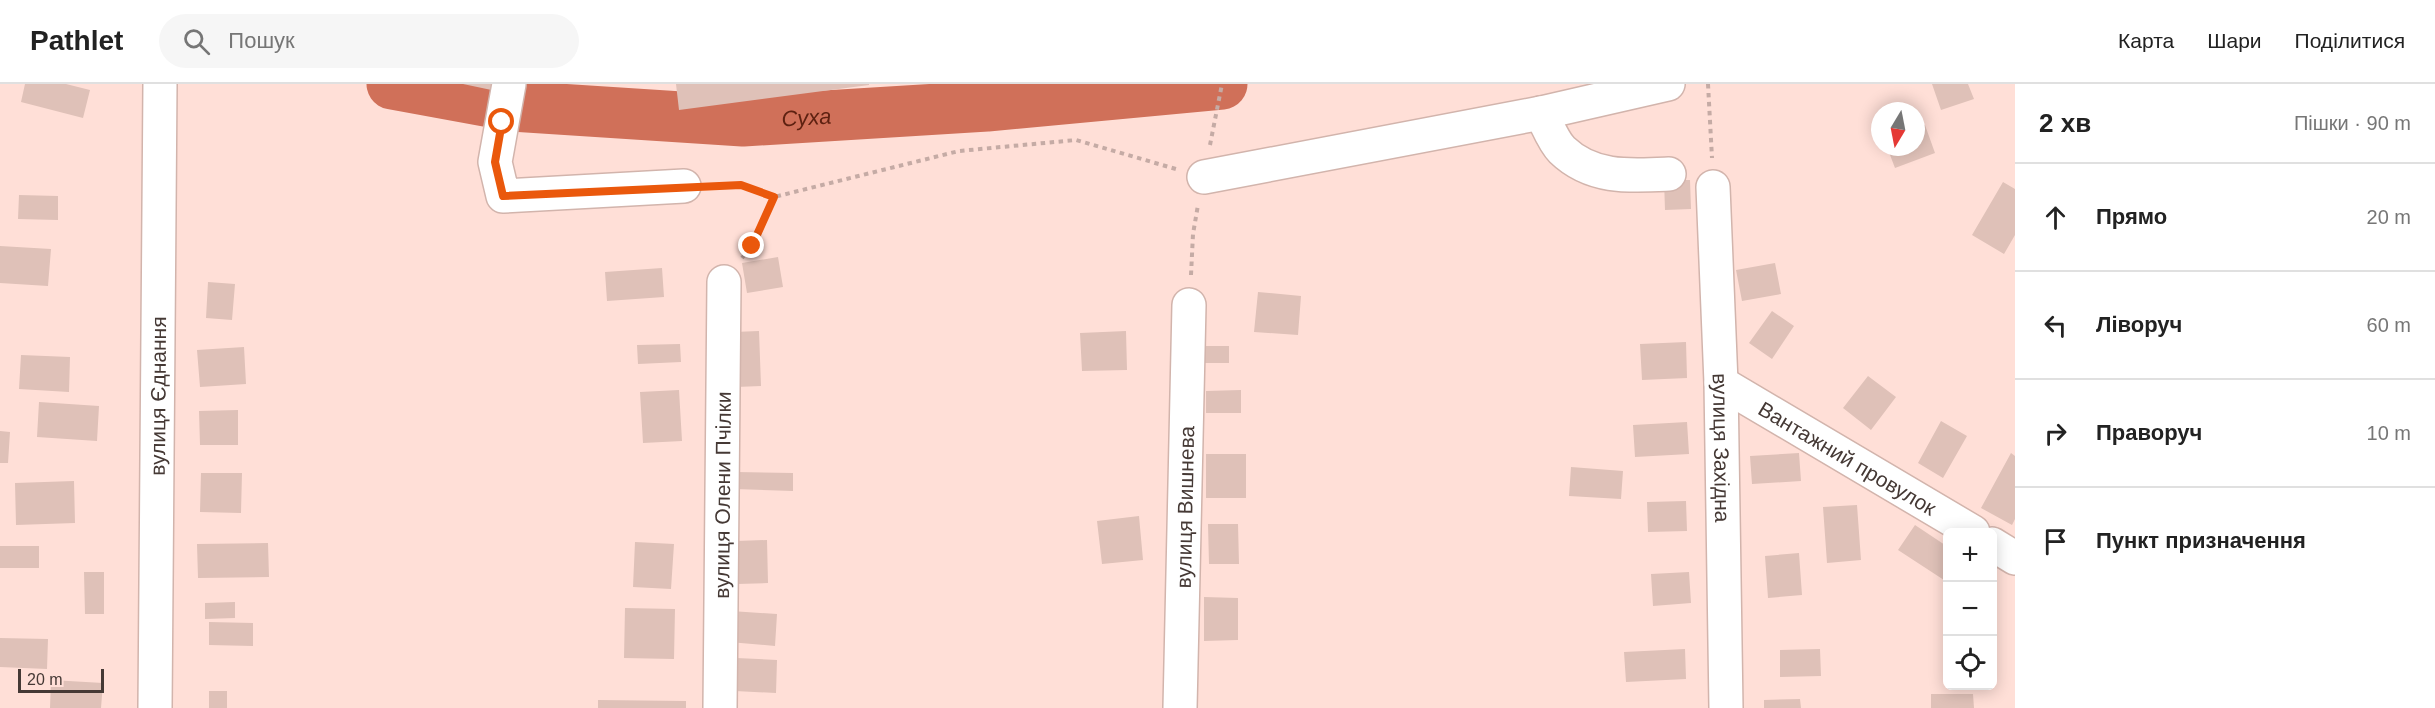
<!DOCTYPE html>
<html lang="uk">
<head>
<meta charset="utf-8">
<style>
  :root { --surface:#fff; --page:#f6f6f6; --text:#222; --muted:#767676; --line:#e0e0e0 }
  body { margin:0; font-family:Arial,sans-serif; background:var(--page); color:var(--text) }
  .controls { position:absolute; right:18px; bottom:18px; display:grid; overflow:hidden; border-radius:9px; box-shadow:0 3px 15px #0003 }
  .controls button { width:54px; height:54px; display:grid; place-items:center; padding:0; border:0; border-bottom:2px solid var(--line); background:var(--surface); color:var(--text); font:30px sans-serif }
  .compass { position:absolute; left:1871px; top:18px; width:54px; height:54px; border-radius:50%; background:var(--surface); box-shadow:0 3px 15px #0003; rotate:190deg }
  .scale { position:absolute; left:18px; bottom:15px; width:86px; box-sizing:border-box; padding-left:6px; border:3px solid #453935; border-top:0; font-size:16px; line-height:21px; white-space:nowrap; color:#453935; -webkit-text-stroke:4px #ffdfd7; paint-order:stroke }
  .stop { position:absolute; width:18px; height:18px; margin:-14px; border:4px solid #ea580c; border-radius:50%; background:#fff }
  .stop.end { background:#ea580c; border-color:#fff; box-shadow:0 2px 6px #0008 }
  .list { margin:0; padding:0; list-style:none }
  h2 { display:flex; justify-content:space-between; align-items:center; height:78px; margin:0; padding:0 24px; font-size:26px }
  h2 small { font-size:20px; font-weight:400; color:var(--muted) }
  .list li { display:grid; grid-template-columns:39px 1fr auto; gap:18px; align-items:center; box-sizing:border-box; height:108px; padding:0 24px; border-top:2px solid var(--line) }
  .list b { display:block; font-size:22px; white-space:nowrap }
  .list em { font-size:20px; font-style:normal; color:var(--muted) }
  .icon { flex:none; width:33px; height:33px; fill:none; stroke:currentColor; stroke-width:2; stroke-linecap:round; stroke-linejoin:round }
  .map { position:relative; flex:none; width:2015px; height:624px; overflow:hidden }
  header { display:flex; align-items:center; gap:36px; box-sizing:border-box; height:84px; padding:0 30px; background:var(--surface); border-bottom:2px solid var(--line) }
  header strong { font-size:28px }
  nav { display:flex; gap:33px; margin-inline-start:auto; font-size:21px }
  .search { width:420px; height:54px; background:var(--page); display:flex; align-items:center; gap:15px; box-sizing:border-box; padding:0 21px; border-radius:33px; color:var(--muted); font-size:22px }
  main { display:flex }
  aside { flex:1; background:var(--surface) }
  .map>svg:first-child { display:block }
  .lines { fill:none; stroke-linecap:round; stroke-linejoin:round }
  .river { stroke:#d07059; stroke-width:51 }
  .building { fill:#dfc1b8 }
  .minor-casing { stroke:#d2b4ac; stroke-width:36 }
  .path { stroke:#c5aba5; stroke-width:4; stroke-dasharray:4.5 4.5; stroke-linecap:butt }
  .minor { stroke:#fff; stroke-width:33 }
  .route { stroke:#ea580c; stroke-width:8 }
  .labels { text-anchor:middle; dominant-baseline:central; stroke-width:5; stroke-linejoin:round; paint-order:stroke }
  .street-label { font-size:21px; fill:#453935; stroke:#ffdfd7 }
  .water-label { font-size:22px; font-style:italic; fill:#5e2111; stroke:#ffdfd7 }
</style>
</head>
<body>
<header>
<strong>Pathlet</strong>
<div class="search"><svg class="icon" aria-label="search" viewBox="0 0 24 24"><circle cx="10" cy="10" r="6"/><path d="M15 15l6 6"/></svg>Пошук</div>
<nav><a>Карта</a><a>Шари</a><a>Поділитися</a></nav>
</header>
<main>
<div class="map">
<svg width="2015" height="624" viewBox="0 0 2015 624">
  <rect width="100%" height="100%" fill="#ffdfd7"/>
  <g class="lines">
    <path class="river" id="s1" d="M392,0L512,22L743,37L987,22L1222,0"/>
  </g>
  <path class="building" d="M25,0H66L90,6L83,34L21,18Z
    M463,0H502L501,8Z
    M676,0H869V1L679,26Z
    M1932,0H1968L1974,15L1941,26Z
    M1925,41L1935,69L1895,84L1887,63H1916V44Z
    M1664,96H1690L1691,125L1665,126Z
    M2003,98L2015,105V151L2004,170L1972,151Z
    M19,111L58,112V136L18,135Z
    M0,162L51,165L48,202L0,199Z
    M778,173L783,203L747,209L742,179Z
    M1775,179L1781,210L1742,217L1736,186Z
    M662,184L664,213L607,217L605,188Z
    M208,198L235,200L232,236L206,234Z
    M1258,208L1301,212L1298,251L1254,248Z
    M1772,227L1794,242L1772,275L1749,259Z
    M759,247L761,302L736,303L734,248Z
    M1126,247L1127,286L1082,287L1080,249Z
    M1686,258L1687,294L1642,296L1640,260Z
    M680,260L681,278L638,280L637,261Z
    M1202,262H1229V279H1202Z
    M244,263L246,300L200,303L197,266Z
    M21,271L70,273L69,308L19,305Z
    M1868,292L1896,313L1871,346L1843,324Z
    M679,306L682,357L643,359L640,308Z
    M1241,306V329H1206V307Z
    M39,318L99,322L97,357L37,353Z
    M238,326V361H200L199,327Z
    M1941,337L1967,352L1943,394L1918,379Z
    M1687,338L1689,370L1635,373L1633,341Z
    M0,347L10,348L8,379H0Z
    M1799,369L1801,397L1752,400L1750,372Z
    M2011,369L2015,372V435L2012,441L1981,424Z
    M1206,370H1246V414H1206Z
    M1571,383L1623,387L1621,415L1569,412Z
    M736,388L793,389V407L735,405Z
    M201,389H242L241,429L200,428Z
    M74,397L75,439L16,441L15,399Z
    M1686,417L1687,447L1648,448L1647,418Z
    M1857,421L1861,476L1827,479L1823,423Z
    M1139,432L1143,476L1102,480L1097,437Z
    M1208,440H1238L1239,480H1209Z
    M1915,441L1948,463L1947,498L1898,466Z
    M767,456L768,499L737,500L736,457Z
    M635,458L674,460L671,505L633,503Z
    M268,459L269,493L198,494L197,460Z
    M0,462H39V484H0Z
    M1799,469L1802,511L1768,514L1765,472Z
    M84,488H104V530H85Z
    M1689,488L1691,519L1653,522L1651,490Z
    M1204,513L1238,514V556L1204,557Z
    M235,518V534L205,535V519Z
    M625,524L675,525L674,575L624,574Z
    M731,527L777,530L775,562L729,558Z
    M209,538L253,539V562L209,561Z
    M0,554L48,555L47,585L0,583Z
    M1685,565L1686,595L1626,598L1624,568Z
    M1820,565L1821,592L1780,593V566Z
    M736,574L777,576L776,609L735,607Z
    M51,596L103,599L101,624H50Z
    M209,607H227V624H209Z
    M1931,610H1973L1974,624H1931Z
    M1800,615L1801,624H1764V616Z
    M598,616L686,617V624H598Z"/>
  <g class="lines">
    <g class="minor-casing">
      <g id="minor">
        <path d="M509,0L495,78L503,112L684,102"/>
        <path d="M1541,29C1547,40 1553,57 1562,66C1592,95 1630,92 1669,90"/>
        <path d="M1204,93L1541,29L1668,0"/>
        <path id="s2" d="M1713,103L1721,299L1726,624"/>
        <path id="s3" d="M1721,299L1973,448"/>
        <path d="M1992,460L2015,474"/>
        <path id="s4" d="M155,624L160,0"/>
        <path id="s5" d="M720,624L724,198"/>
        <path id="s6" d="M1180,624L1189,221"/>
      </g>
    </g>
    <path class="path" d="M1708,0L1712,74
      M1210,61L1222,0
      M714,101H741L774,113
      M742,174L752,162L774,113L959,67L1076,56L1176,85
      M1191,191L1193,150L1198,121"/>
    <use href="#minor" class="minor"/>
  </g>
  <g class="lines">
    <path class="route" d="M502,38L495,78L503,112L741,101L774,113L752,162"/>
  </g>
  <g class="labels">
    <g class="street-label">
      <text stroke="none"><textPath href="#s4" startOffset="312">вулиця Єднання</textPath></text>
      <text stroke="none"><textPath href="#s2" startOffset="261">вулиця Західна</textPath></text>
      <text stroke="none"><textPath href="#s3" startOffset="147">Вантажний провулок</textPath></text>
      <text stroke="none"><textPath href="#s5" startOffset="213">вулиця Олени Пчілки</textPath></text>
      <text stroke="none"><textPath href="#s6" startOffset="201">вулиця Вишнева</textPath></text>
    </g>
    <g class="water-label">
      <text stroke="none"><textPath href="#s1" startOffset="417">Суха</textPath></text>
    </g>
  </g>
</svg>
<div class="controls">
<button>+</button>
<button>−</button>
<button><svg class="icon" aria-label="locate" viewBox="0 0 24 24"><circle cx="12" cy="12" r="6"/><path d="M12 2v4M12 18v4M2 12h4M18 12h4"/></svg></button>
</div>
<svg class="compass" viewBox="-18 -18 36 36"><path d="M0-13l5 13h-10z" fill="#e53935"/><path d="M0 13l5-13h-10z" fill="#767676"/></svg>
<div class="scale">20 m</div>
<div class="stop" style="left:502px;top:38px"></div>
<div class="stop end" style="left:752px;top:162px"></div>
</div>
<aside>
<h2>2 хв<small>Пішки · 90 m</small></h2>
<ul class="list">
<li><svg class="icon" aria-label="ahead" viewBox="0 0 24 24"><path d="M12 20V5M6 11l6-6 6 6"/></svg><div><b>Прямо</b></div><em>20 m</em></li>
<li><svg class="icon" aria-label="left" viewBox="0 0 24 24"><path d="M17 20v-9H6M10 6l-5 5 5 5"/></svg><div><b>Ліворуч</b></div><em>60 m</em></li>
<li><svg class="icon" aria-label="right" viewBox="0 0 24 24"><path d="M7 20v-9h11M14 6l5 5-5 5"/></svg><div><b>Праворуч</b></div><em>10 m</em></li>
<li><svg class="icon" aria-label="arrive" viewBox="0 0 24 24"><path d="M6 21V4h12l-3 4 3 4H6"/></svg><div><b>Пункт призначення</b></div></li>
</ul>
</aside>
</main>
</body>
</html>
